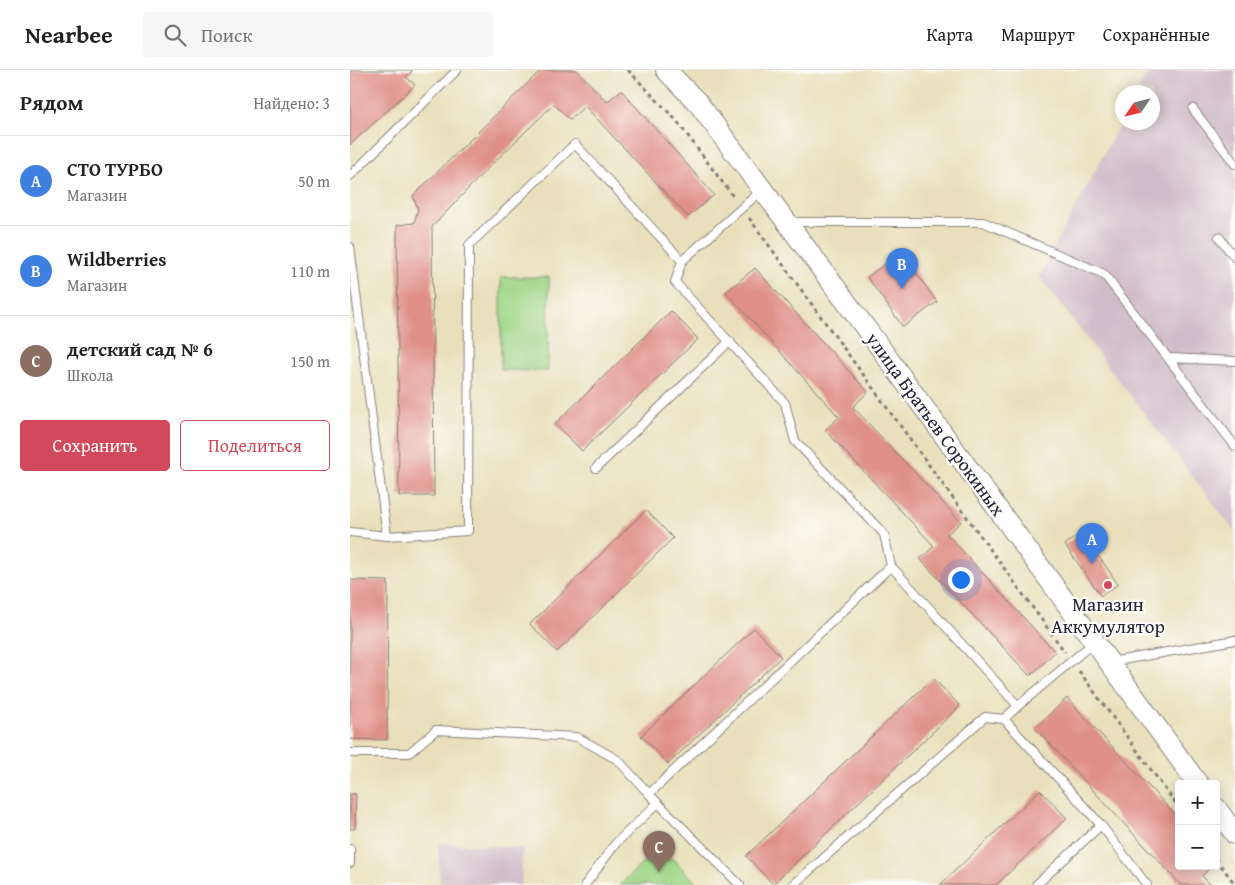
<!DOCTYPE html>
<html lang="ru">
<head>
<meta charset="utf-8">
<style>
  :root { --surface:#fff; --page:#f6f6f6; --text:#222; --muted:#767676; --line:#e0e0e0; --accent:#d1495b }
  body { margin:0; font-family:"Gentium Book Plus",serif; background:var(--page); color:var(--text) }
  .controls { position:absolute; right:15px; bottom:15px; display:grid; overflow:hidden; border-radius:5px; box-shadow:0 2px 12px #0003 }
  .controls button { width:45px; height:45px; display:grid; place-items:center; padding:0; border:0; border-bottom:1px solid var(--line); background:var(--surface); color:var(--text); font:25px sans-serif }
  .compass { position:absolute; left:765px; top:15px; width:45px; height:45px; border-radius:50%; background:var(--surface); box-shadow:0 2px 12px #0003; rotate:235deg }
  .you { position:absolute; left:610px; top:509px; width:18px; height:18px; margin:-12px; border:4px solid #fff; border-radius:50%; background:#1a73e8; box-shadow:0 0 0 8px #1a73e833 }
  .badge { display:grid; place-items:center; width:32px; height:32px; border-radius:50%; background:var(--accent); color:#fff; font-size:16px; font-weight:700 }
  .pin { position:absolute; translate:-50% -41px; filter:drop-shadow(0 1px 2px #0008) }
  .pin::after { content:''; position:absolute; top:26px; width:18px; height:15px; background:inherit; clip-path:polygon(0 0,100% 0,50% 100%) }
  .list { margin:0; padding:0; list-style:none }
  h2 { display:flex; justify-content:space-between; align-items:center; height:65px; margin:0; padding:0 20px; font-size:21px }
  h2 small { font-size:16px; font-weight:400; color:var(--muted) }
  .list li { display:grid; grid-template-columns:32px 1fr auto; gap:15px; align-items:center; box-sizing:border-box; height:90px; padding:0 20px; border-top:1px solid var(--line) }
  .list b { display:block; font-size:19px; white-space:nowrap }
  .list p { margin:0; font-size:16px; white-space:nowrap; color:var(--muted) }
  .list em { font-size:16px; font-style:normal; color:var(--muted) }
  .actions { display:flex; gap:10px; padding:15px 20px }
  .actions a { flex:1; padding:11px 0; border:1px solid var(--accent); border-radius:5px; text-align:center; font-size:18px; color:var(--accent) }
  .actions .main { background:var(--accent); color:#fff }
  .icon { flex:none; width:28px; height:28px; fill:none; stroke:currentColor; stroke-width:2; stroke-linecap:round; stroke-linejoin:round }
  .map { position:relative; flex:none; width:885px; height:815px; overflow:hidden }
  header { display:flex; align-items:center; gap:30px; box-sizing:border-box; height:70px; padding:0 25px; background:var(--surface); border-bottom:1px solid var(--line) }
  header strong { font-size:24px }
  nav { display:flex; gap:28px; margin-inline-start:auto; font-size:18px }
  .search { width:350px; height:45px; background:var(--page); display:flex; align-items:center; gap:12px; box-sizing:border-box; padding:0 18px; border-radius:5px; color:var(--muted); font-size:19px }
  main { display:flex }
  aside { flex:1; background:var(--surface) }
  .map>svg:first-child { display:block }
  .industrial { fill:#d1bdc9 }
  .green { fill:#9fd586; stroke:#607c60 }
  .building { fill:#df9087 }
  .lines { fill:none; stroke-linecap:round; stroke-linejoin:round }
  .service-casing { stroke:#86817b; stroke-width:10 }
  .tertiary-casing { stroke:#86817b; stroke-width:22 }
  .path { stroke:#86817b; stroke-width:3; stroke-dasharray:4 4; stroke-linecap:butt }
  .service { stroke:#fff; stroke-width:8 }
  .tertiary { stroke:#fff; stroke-width:20 }
  .poi-dot { fill:#d1495b; stroke:#fdfcf7; stroke-width:2 }
  .labels { text-anchor:middle; dominant-baseline:central; stroke-width:4.5; stroke-linejoin:round; paint-order:stroke }
  .street-label { font-size:19px; fill:#22223b; stroke:#fdfcf7 }
  .poi-label { font-size:19px; fill:#22223b; stroke:#fdfcf7 }
</style>
</head>
<body>
<header>
<strong>Nearbee</strong>
<div class="search"><svg class="icon" aria-label="search" viewBox="0 0 24 24"><circle cx="10" cy="10" r="6"/><path d="M15 15l6 6"/></svg>Поиск</div>
<nav><a>Карта</a><a>Маршрут</a><a>Сохранённые</a></nav>
</header>
<main>
<aside>
<h2>Рядом<small>Найдено: 3</small></h2>
<ul class="list">
<li><span class="badge" style="background:#3f7fe0">A</span><div><b>СТО ТУРБО</b><p>Магазин</p></div><em>50 m</em></li>
<li><span class="badge" style="background:#3f7fe0">B</span><div><b>Wildberries</b><p>Магазин</p></div><em>110 m</em></li>
<li><span class="badge" style="background:#8d6e63">C</span><div><b>детский сад № 6</b><p>Школа</p></div><em>150 m</em></li>
</ul>
<div class="actions"><a class="main">Сохранить</a><a>Поделиться</a></div>
</aside>
<div class="map">
<svg width="885" height="815" viewBox="0 0 885 815">
  <rect width="100%" height="100%" fill="#fdfcf7"/>
  <filter id="ink" filterUnits="userSpaceOnUse"><feTurbulence type="fractalNoise" baseFrequency=".02" numOctaves="2"/><feDisplacementMap in="SourceGraphic" scale="10" xChannelSelector="R" yChannelSelector="G"/><feConvolveMatrix kernelMatrix="1 2 1 2 8 2 1 2 1" color-interpolation-filters="sRGB"/></filter>
  <filter id="wash" filterUnits="userSpaceOnUse"><feTurbulence type="fractalNoise" baseFrequency=".0096" numOctaves="4" result="noise"/><feDisplacementMap in="SourceGraphic" scale="20" xChannelSelector="R" yChannelSelector="G"/><feGaussianBlur stdDeviation="1.12" result="paint"/><feColorMatrix in="noise" values="0 0 0 0 0 0 0 0 0 0 0 0 0 0 0 0 0 1.4 0 .05"/><feComposite in="paint" operator="in"/></filter>
  <g filter="url(#wash)">
    <rect width="100%" height="100%" fill="#e9e0bb"/>
    <path class="industrial" d="M799,0H885V462L689,206L772,50V52H802V22H787Z
      M88,773L173,778L171,815L90,813Z"/>
    <path class="green" d="M151,207H199L198,301L151,300Z
      M297,789H323L348,815H270Z"/>
    <g id="blocks">
      <path class="building" d="M0,0H63L56,7L65,15L0,75Z
        M191,0H227L257,32L271,20L364,125L338,147L235,36L220,50L204,34L138,98L82,157L84,426H49L47,155L64,153L68,139L63,126Z
        M551,182L587,232L553,257L517,207Z
        M405,198L518,322L503,337L611,452L597,464L705,582L680,606L570,489L584,476L475,360L489,347L376,222Z
        M321,241L348,269L232,381L205,354Z
        M296,440L323,468L207,582L180,554Z
        M732,462L768,514L751,526L715,475Z
        M0,510L38,511L37,670L0,669Z
        M404,558L431,587L318,694L291,666Z
        M583,608L610,636L423,814L396,786Z
        M717,628L829,749V796H862L852,806L861,815H831L685,658Z
        M690,720L717,748L646,815H590Z
        M0,724H6L5,759H0Z"/>
    </g>
  </g>
  <g filter="url(#ink)">
    <use href="#blocks" fill-opacity="0" stroke="#86817b" stroke-width="1"/>
    <g class="lines">
      <g class="service-casing">
        <path id="service" d="M843,39L885,94
          M0,106L107,0
          M441,152H633L754,204L885,376
          M869,167L885,188
          M0,177L37,466
          M332,191L325,212L435,333L445,371L534,464L541,496
          M818,288L885,291
          M246,398L380,271
          M0,462L37,466L118,461L119,175L225,74L332,191L412,120
          M761,592L885,570
          M654,649L751,755L797,815
          M0,683H59L86,660L227,667L268,690L299,724L390,815
          M299,724L541,496L668,636L743,573
          M0,793V779
          M235,815L266,773L308,733
          M443,815L635,647L654,649L668,636
          M686,815L751,755"/>
      </g>
      <g class="tertiary-casing">
        <path id="tertiary" d="M316,0L348,33L526,272L848,714
          M866,738L885,764"/>
      </g>
      <path class="path" d="M278,0L326,50L385,129
        M399,148L715,582
        M729,601L829,738
        M866,789L885,814"/>
      <use href="#service" class="service"/>
      <use href="#tertiary" class="tertiary"/>
    </g>
  </g>
  <circle class="poi-dot" cx="758" cy="515" r="5"/>
  <g class="labels">
    <g class="street-label">
      <text transform="translate(586 354) rotate(54)">улица Братьев Сорокиных</text>
    </g>
    <g class="poi-label">
      <text x="758" y="534">Магазин<tspan x="758" dy="22">Аккумулятор</tspan></text>
    </g>
  </g>
</svg>
<div class="controls">
<button>+</button>
<button>−</button>
</div>
<svg class="compass" viewBox="-18 -18 36 36"><path d="M0-13l5 13h-10z" fill="#e53935"/><path d="M0 13l5-13h-10z" fill="#767676"/></svg>
<div class="you"></div>
<div class="pin badge" style="left:742px;top:494px;background:#3f7fe0">A</div>
<div class="pin badge" style="left:552px;top:219px;background:#3f7fe0">B</div>
<div class="pin badge" style="left:309px;top:802px;background:#8d6e63">C</div>
</div>
</main>
</body>
</html>
